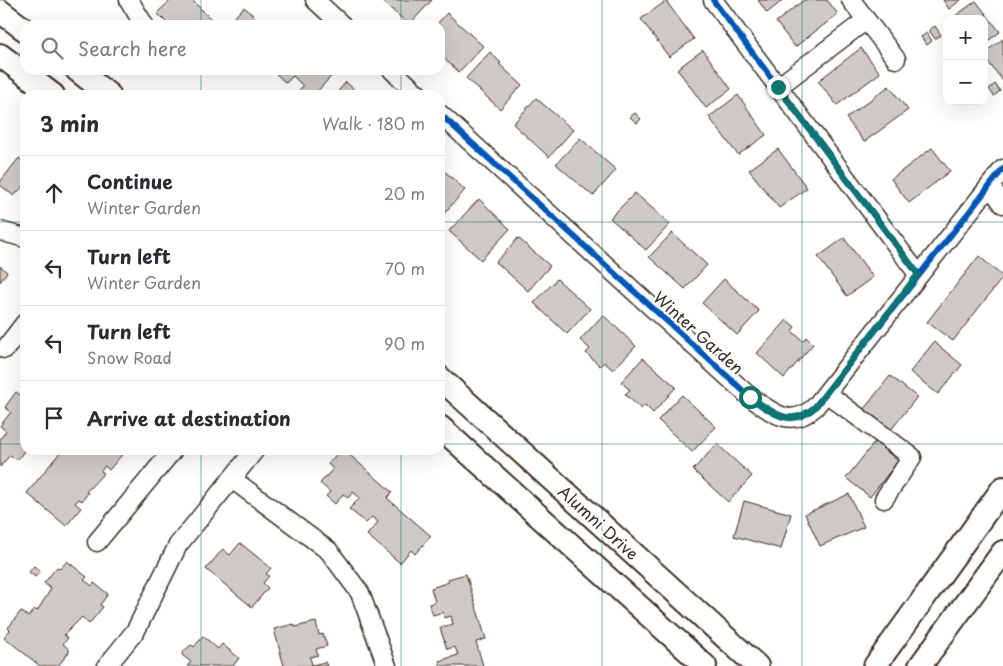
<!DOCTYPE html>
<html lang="en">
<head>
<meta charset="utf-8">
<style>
  :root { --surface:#fff; --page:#f2f2f3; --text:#2b2b33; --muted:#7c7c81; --line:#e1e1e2 }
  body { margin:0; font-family:"Playpen Sans",sans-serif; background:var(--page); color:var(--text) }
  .controls { position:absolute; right:15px; top:15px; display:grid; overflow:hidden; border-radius:10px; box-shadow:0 5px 20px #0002 }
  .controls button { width:45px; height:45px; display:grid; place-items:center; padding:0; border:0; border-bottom:1px solid var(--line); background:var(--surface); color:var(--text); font:25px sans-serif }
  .stop { position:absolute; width:15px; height:15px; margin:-11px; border:4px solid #0f766e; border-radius:50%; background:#fff }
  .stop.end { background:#0f766e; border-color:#fff; box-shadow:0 1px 5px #0008 }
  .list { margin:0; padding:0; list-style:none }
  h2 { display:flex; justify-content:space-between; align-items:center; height:65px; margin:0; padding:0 20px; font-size:21px }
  h2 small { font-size:16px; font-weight:400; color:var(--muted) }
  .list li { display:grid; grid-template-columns:32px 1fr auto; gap:15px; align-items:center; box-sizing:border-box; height:75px; padding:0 20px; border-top:1px solid var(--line) }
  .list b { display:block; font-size:19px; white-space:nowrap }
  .list p { margin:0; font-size:16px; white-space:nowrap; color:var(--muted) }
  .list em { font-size:16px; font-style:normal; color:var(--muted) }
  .icon { flex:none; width:28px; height:28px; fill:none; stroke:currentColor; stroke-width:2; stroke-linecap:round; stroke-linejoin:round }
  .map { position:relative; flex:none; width:1003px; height:666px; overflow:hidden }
  .search { position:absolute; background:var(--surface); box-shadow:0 5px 20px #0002; left:20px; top:20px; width:425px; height:55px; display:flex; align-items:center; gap:12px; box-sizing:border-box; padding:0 18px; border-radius:15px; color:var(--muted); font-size:19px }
  .panel { position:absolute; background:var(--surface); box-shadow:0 5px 20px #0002; left:20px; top:90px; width:425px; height:365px; border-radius:15px }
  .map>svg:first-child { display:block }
  .building { fill:#cfcac7; stroke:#3b2a1e }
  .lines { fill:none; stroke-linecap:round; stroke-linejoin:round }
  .minor-casing { stroke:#3b2a1e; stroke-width:21 }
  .major-casing { stroke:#3b2a1e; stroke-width:26 }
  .minor { stroke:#fff; stroke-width:18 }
  .major { stroke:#fff; stroke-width:22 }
  .cycleway-casing { stroke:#fff; stroke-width:9 }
  .cycleway { stroke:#0057b8; stroke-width:6 }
  .route { stroke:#0f766e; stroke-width:6 }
  .grid { fill:none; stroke:#0f766e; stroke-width:1; stroke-opacity:0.55 }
  .labels { text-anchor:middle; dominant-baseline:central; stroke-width:4.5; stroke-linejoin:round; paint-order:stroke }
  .street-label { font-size:16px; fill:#3b2a1e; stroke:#fff }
</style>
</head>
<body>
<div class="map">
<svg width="1003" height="666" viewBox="0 0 1003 666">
  <rect width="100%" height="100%" fill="#fff"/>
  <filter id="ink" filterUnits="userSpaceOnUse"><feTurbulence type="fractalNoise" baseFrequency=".02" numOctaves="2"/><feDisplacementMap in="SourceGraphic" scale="10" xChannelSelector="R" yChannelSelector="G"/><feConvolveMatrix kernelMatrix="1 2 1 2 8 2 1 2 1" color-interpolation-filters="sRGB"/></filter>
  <g filter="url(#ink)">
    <path class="building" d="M171,0H192L216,24L169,25L157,13Z
      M381,0H432L409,25Z
      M758,0H783L767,13Z
      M804,0H827L838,14L795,47L776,22Z
      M943,0H961L949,9Z
      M666,1L694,39L669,57L641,19Z
      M976,1L1000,32L984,44V19H951Z
      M244,7L264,25H227Z
      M447,13L483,46L459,72L440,55V25H436Z
      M935,26L941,35L935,39L929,30Z
      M927,33L932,41L927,45L921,37Z
      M1003,39V81L989,63L984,67V53Z
      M861,48L880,73L837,105L818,81Z
      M703,50L731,89L706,108L677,69Z
      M490,52L501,63L499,64L522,85L500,109L466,78Z
      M278,70H335L336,71L314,95H298L296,94L303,86L293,76L286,83L275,73Z
      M346,82L360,95H335Z
      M995,84L1000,91L994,96L989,89Z
      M889,86L908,110L864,142L846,118Z
      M738,95L766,135L738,155L709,117Z
      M536,98L573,130L549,157L513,124Z
      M635,113L641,119L637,123L630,117Z
      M580,138L616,170L593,196L556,164Z
      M932,148L950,171L909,203L891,179Z
      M778,149L807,188L779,208L749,170Z
      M19,158L25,163V184L14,196L0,185V182Z
      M440,167L465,190L440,218Z
      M635,193L670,224L646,250L610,218Z
      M479,199L510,229L481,260L449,231Z
      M672,233L707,265L685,289L649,257Z
      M518,238L550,266L528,291L496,262Z
      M844,238L873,277L847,296L818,257Z
      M979,256L1003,277L953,341L927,322Z
      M0,266L7,272L0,282Z
      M557,279L590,309L567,334L534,303Z
      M724,279L759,311L737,335L702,303Z
      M603,315L636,346L613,370L604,362L600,366L586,353L590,349L580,340Z
      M787,320L795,327L792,331L803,341L806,337L813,344L784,378L757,353Z
      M934,342L962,365L938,394L910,372Z
      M643,358L676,387L653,413L645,405L641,409L625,394L630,390L621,382Z
      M890,376L917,397L887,435L860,414Z
      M16,392L23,397L25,395V437L22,441L25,443V450L17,460L10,455L0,467V439L6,431L0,426L11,412L5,407Z
      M682,395L716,427L692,452L658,420Z
      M875,442L898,461L870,497L846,478Z
      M717,444L752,476L728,502L693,470Z
      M62,450L125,451L109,470L105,466L101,471L104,473L86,492L88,493L82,501L79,499L75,503L81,508L66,526L27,493Z
      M340,450H344L392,492L387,498L431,536L415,554L411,550L400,563L367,535L378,522L372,517L366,523L349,509L360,498L353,492L348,498L343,494L335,504L326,496L330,492L320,483L333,469L328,464Z
      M849,494L864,527L820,546L805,514Z
      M744,501L791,514L781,549L734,536Z
      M240,543L271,568L266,574L269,576L263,583L268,588L252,607L206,569L223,549L230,555Z
      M67,561L87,577L84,580L92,586L94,583L108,594L100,605L103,607L89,624L82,617L64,635L68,638L63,644L69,649V652L58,666H40L4,637L10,630L8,628L21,611L28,617L34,609L37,611L51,589L44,583L57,567L60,569Z
      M34,566L40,571L35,577L29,572Z
      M466,574L486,639L476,642L483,666H441L439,661L458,655L455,647L447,649L440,628L453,624L451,616L444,618L443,612L433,615L429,604L435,602L431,588L449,582L448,579Z
      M316,622L319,635L323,634L327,646L316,649L318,655L310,657L312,665L325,662L327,666H284L274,629L294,624L295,627Z
      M203,636L218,649L222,644L239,658L233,666H187L191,662L182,655L183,652L191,645L194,647Z"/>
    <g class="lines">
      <g class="minor-casing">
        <path id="minor" d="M129,0L144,25
          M315,0L342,25
          M713,0L918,274
          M851,0L896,59
          M392,70L419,95
          M778,87L866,20
          M440,114L750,397C773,413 791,429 815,407L1003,169
          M990,186L1003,204
          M0,231L25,238
          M5,349L25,323
          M826,393L912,457L884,499
          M232,479L329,551L360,593L387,666
          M97,542L173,450
          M107,666L136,630L178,545L255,450"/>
      </g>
      <g class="major-casing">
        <path id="major" d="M0,11L25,30
          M0,55L53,95
          M77,70L109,95
          M440,378L757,666
          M440,427L705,666
          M875,666L1003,488
          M920,666L1003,552"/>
      </g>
      <use href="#minor" class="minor"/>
      <use href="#major" class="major"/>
      <g class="cycleway-casing">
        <path id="cycleway" d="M713,0L918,274
          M440,114L750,397C773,413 791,429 815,407L1003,169"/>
      </g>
      <use href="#cycleway" class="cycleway"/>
    </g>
  </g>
  <g class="lines" filter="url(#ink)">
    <path class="route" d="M750,397C773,413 790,429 815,407L918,274L778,87"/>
  </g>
  <path class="grid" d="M201,0V25M401,0V25M602,0V666M802,0V666M201,70V95M401,70V95M0,222H25M440,222H1003M0,444H25M440,444H1003M201,450V666M401,450V666"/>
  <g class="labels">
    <g class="street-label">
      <text transform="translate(699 332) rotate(42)">Winter Garden</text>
      <text transform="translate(599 522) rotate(42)">Alumni Drive</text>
    </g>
  </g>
</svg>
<div class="controls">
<button>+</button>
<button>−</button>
</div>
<div class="stop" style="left:750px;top:397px"></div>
<div class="stop end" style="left:778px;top:87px"></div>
<div class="search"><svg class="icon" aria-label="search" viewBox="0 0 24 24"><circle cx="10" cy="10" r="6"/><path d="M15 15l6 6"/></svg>Search here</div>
<section class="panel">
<h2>3 min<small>Walk · 180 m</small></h2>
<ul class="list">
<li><svg class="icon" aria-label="ahead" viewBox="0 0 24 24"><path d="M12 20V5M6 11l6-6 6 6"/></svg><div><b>Continue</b><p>Winter Garden</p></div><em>20 m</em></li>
<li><svg class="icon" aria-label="left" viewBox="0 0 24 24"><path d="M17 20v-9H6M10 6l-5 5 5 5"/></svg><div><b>Turn left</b><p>Winter Garden</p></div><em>70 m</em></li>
<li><svg class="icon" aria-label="left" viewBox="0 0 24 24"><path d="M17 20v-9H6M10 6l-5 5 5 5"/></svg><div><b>Turn left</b><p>Snow Road</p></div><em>90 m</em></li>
<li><svg class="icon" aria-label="arrive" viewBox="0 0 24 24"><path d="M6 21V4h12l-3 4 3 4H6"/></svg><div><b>Arrive at destination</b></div></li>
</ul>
</section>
</div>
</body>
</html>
